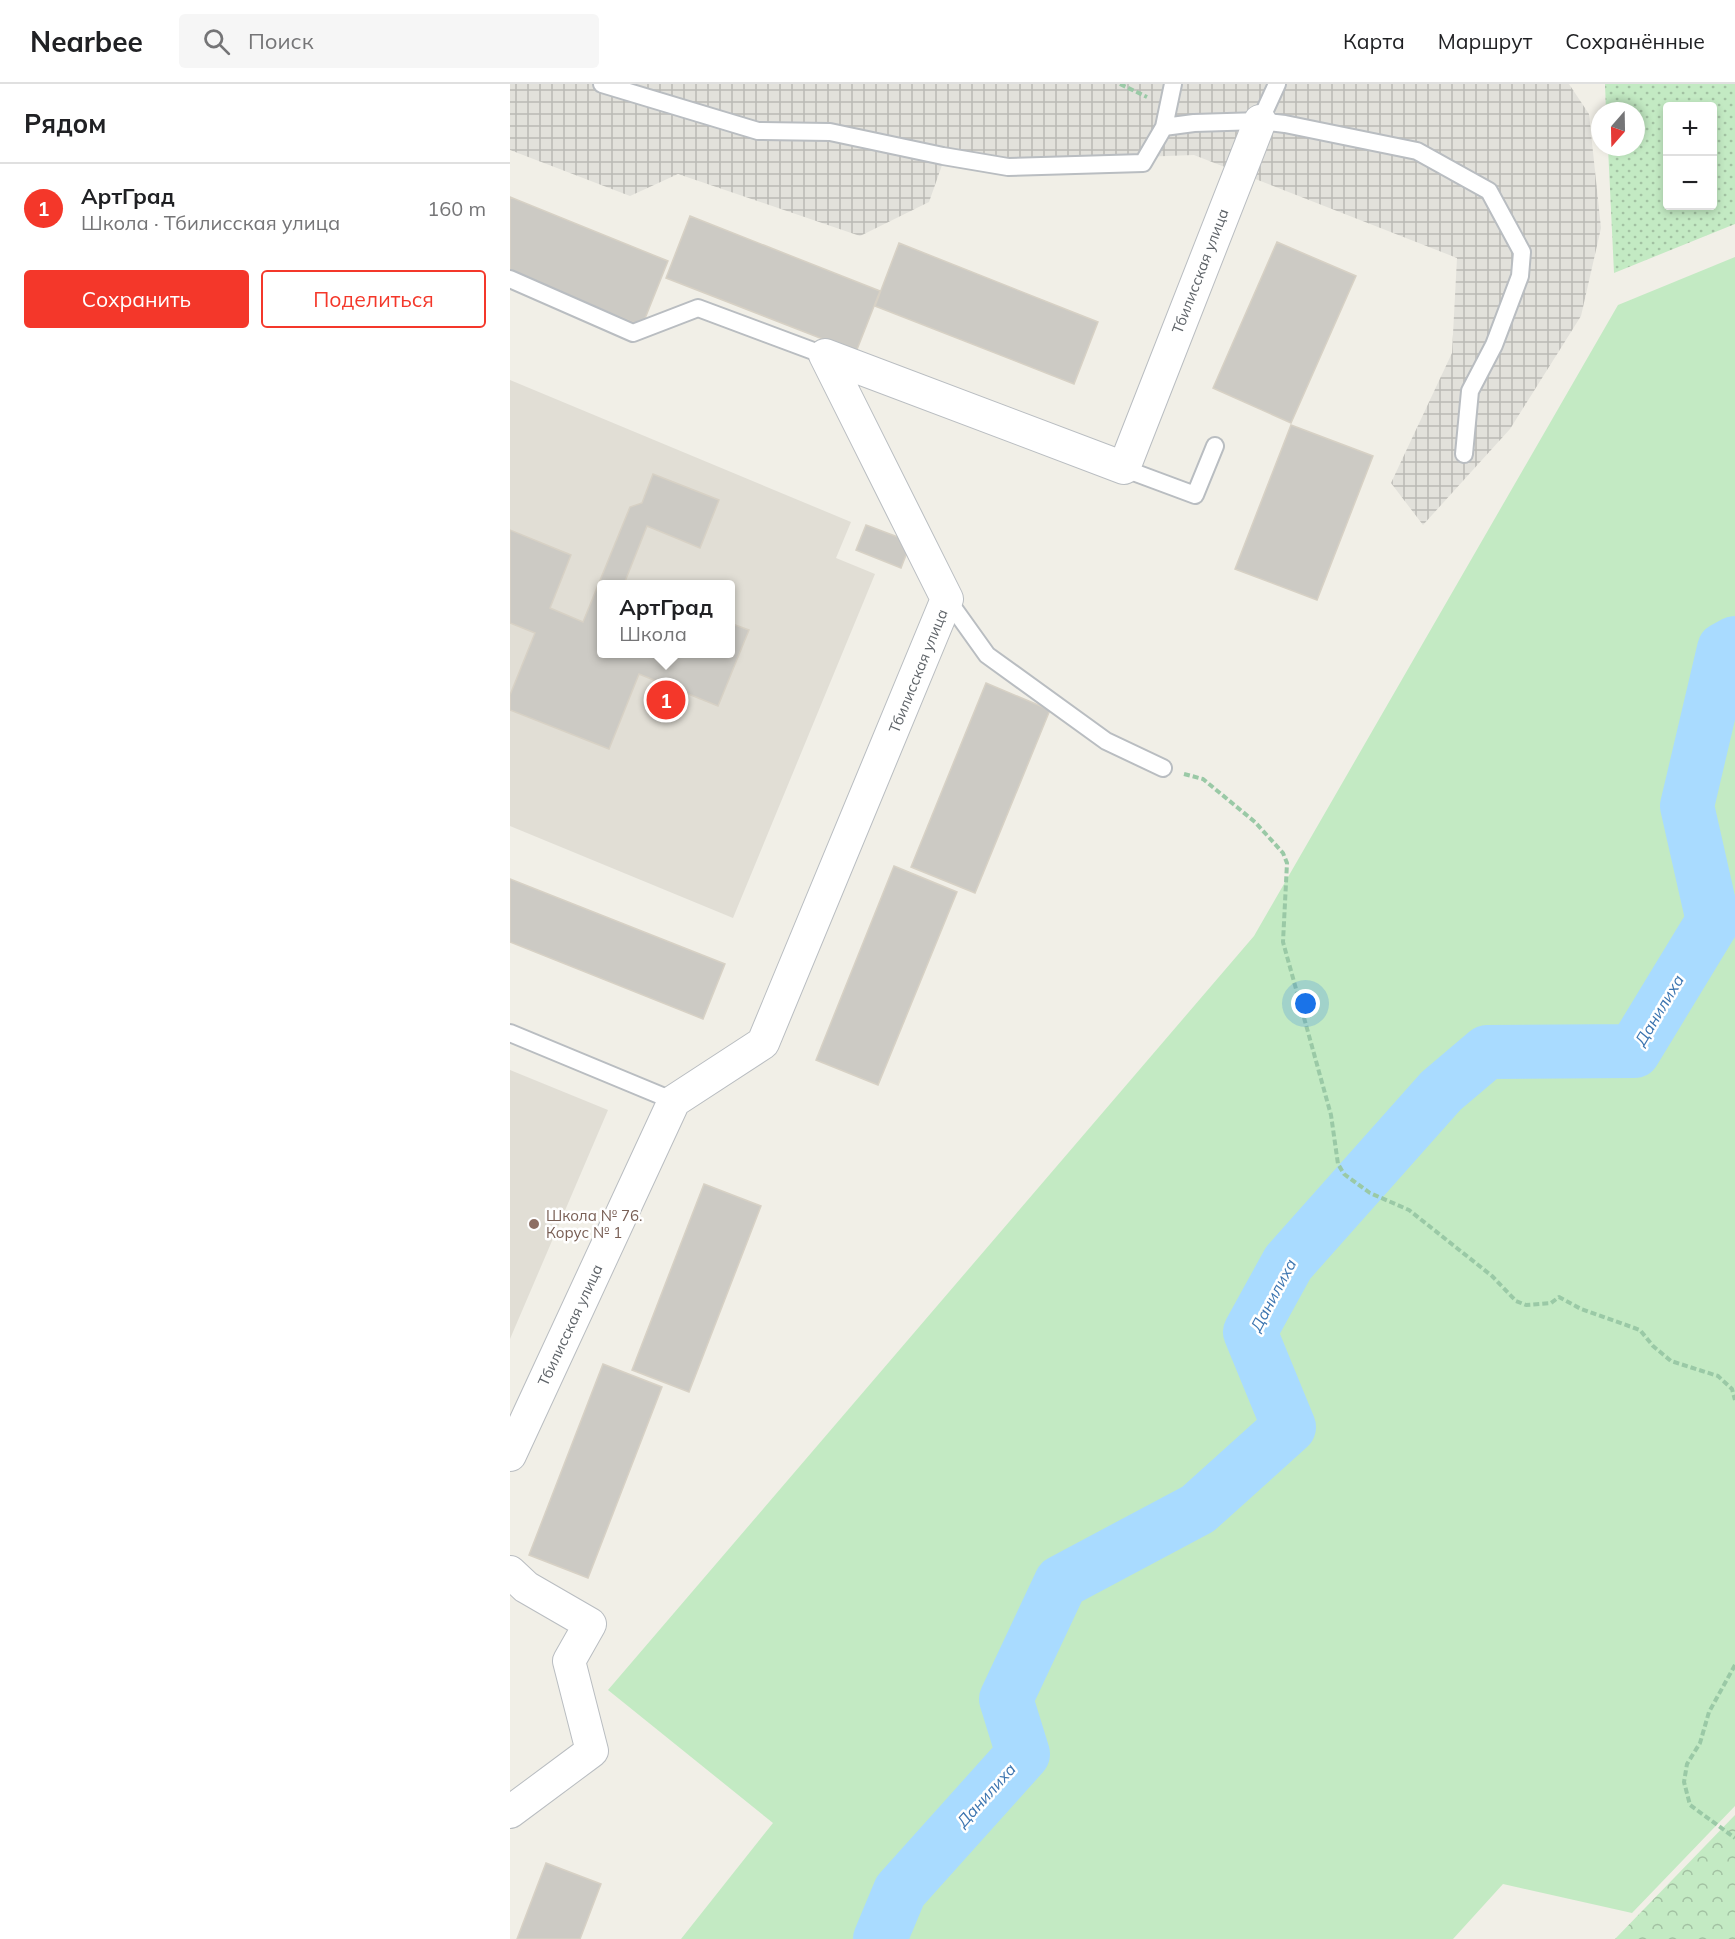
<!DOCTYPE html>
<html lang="ru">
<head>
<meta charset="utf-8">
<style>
  :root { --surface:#fff; --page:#f6f6f6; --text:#202124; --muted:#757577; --line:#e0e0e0; --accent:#f4372a }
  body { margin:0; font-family:Mulish,sans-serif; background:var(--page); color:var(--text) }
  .controls { position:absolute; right:18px; top:18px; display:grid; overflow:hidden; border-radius:6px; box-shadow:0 3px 9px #0003 }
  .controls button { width:54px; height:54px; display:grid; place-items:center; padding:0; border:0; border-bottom:2px solid var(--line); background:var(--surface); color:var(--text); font:30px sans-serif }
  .compass { position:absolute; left:1081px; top:18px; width:54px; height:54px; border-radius:50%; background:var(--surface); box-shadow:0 3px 9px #0003; rotate:200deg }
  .you { position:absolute; left:796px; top:920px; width:21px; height:21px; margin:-15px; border:4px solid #fff; border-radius:50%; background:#1a73e8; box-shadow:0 0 0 9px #1a73e833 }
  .badge { display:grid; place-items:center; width:39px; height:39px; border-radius:50%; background:var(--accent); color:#fff; font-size:20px; font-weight:700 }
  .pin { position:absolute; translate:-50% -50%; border:3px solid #fff; box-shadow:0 2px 6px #0006 }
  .popup { position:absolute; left:87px; top:496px; width:138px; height:78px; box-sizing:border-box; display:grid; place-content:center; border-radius:6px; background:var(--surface); filter:drop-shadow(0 2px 4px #0005); font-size:20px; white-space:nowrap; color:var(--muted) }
  .popup b { font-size:22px; color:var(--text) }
  .popup::after { content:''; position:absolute; left:50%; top:100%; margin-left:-12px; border:12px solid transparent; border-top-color:var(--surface) }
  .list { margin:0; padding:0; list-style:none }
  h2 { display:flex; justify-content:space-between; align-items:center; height:78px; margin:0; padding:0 24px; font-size:26px }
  h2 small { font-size:20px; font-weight:400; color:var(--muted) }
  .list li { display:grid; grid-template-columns:39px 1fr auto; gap:18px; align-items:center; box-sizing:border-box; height:90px; padding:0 24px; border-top:2px solid var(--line) }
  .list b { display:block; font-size:22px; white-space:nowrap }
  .list p { margin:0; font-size:20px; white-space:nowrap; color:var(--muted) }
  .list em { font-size:20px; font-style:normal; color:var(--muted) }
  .actions { display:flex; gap:12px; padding:18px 24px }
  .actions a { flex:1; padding:14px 0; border:2px solid var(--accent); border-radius:6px; text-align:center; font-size:21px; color:var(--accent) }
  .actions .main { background:var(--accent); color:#fff }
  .icon { flex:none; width:33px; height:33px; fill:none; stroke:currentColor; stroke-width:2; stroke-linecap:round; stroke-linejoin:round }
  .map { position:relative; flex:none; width:1225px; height:1855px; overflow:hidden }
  header { display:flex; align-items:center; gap:36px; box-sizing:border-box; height:84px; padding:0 30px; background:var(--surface); border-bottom:2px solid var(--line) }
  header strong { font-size:28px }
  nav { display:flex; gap:33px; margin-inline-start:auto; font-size:21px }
  .search { width:420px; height:54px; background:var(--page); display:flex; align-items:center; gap:15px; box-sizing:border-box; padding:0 21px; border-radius:6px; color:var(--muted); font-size:22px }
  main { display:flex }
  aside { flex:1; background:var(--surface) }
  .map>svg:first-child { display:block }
  .industrial { fill:url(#industrial-grid) }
  .education { fill:#e1ded5; fill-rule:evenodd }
  .grass { fill:url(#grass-dots); fill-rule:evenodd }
  .forest { fill:url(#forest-crowns) }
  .garden { fill:#c3eac3 }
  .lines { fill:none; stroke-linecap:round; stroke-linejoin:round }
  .river { stroke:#a9dbff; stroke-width:54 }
  .building { fill:#cccac4; stroke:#d7d1c5; stroke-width:1.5 }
  .service-casing { stroke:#b9bdc1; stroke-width:20 }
  .minor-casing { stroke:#b9bdc1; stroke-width:34 }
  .path { stroke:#9ac9a6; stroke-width:4; stroke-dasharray:6 3; stroke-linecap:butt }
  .service { stroke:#fff; stroke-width:16 }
  .minor { stroke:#fff; stroke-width:32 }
  .education-dot { fill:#8d6e63; stroke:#fff; stroke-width:2 }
  .labels { text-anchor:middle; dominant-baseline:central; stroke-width:5; stroke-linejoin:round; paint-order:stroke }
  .street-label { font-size:15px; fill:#5e6368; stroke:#fff }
  .education-label { font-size:15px; fill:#785e54; stroke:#fff; text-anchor:start }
  .water-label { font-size:16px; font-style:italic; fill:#3c75b0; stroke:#fff }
</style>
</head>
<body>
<header>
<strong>Nearbee</strong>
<div class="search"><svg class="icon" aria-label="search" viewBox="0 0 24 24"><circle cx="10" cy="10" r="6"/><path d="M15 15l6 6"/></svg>Поиск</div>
<nav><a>Карта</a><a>Маршрут</a><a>Сохранённые</a></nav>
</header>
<main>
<aside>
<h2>Рядом<small></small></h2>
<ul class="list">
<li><span class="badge">1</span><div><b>АртГрад</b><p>Школа · Тбилисская улица</p></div><em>160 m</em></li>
</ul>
<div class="actions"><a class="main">Сохранить</a><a>Поделиться</a></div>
</aside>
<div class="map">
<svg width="1225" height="1855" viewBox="0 0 1225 1855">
  <defs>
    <pattern id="industrial-grid" width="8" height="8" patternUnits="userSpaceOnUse" patternTransform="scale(1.5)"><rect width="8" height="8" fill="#e2e1db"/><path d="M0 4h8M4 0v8" fill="none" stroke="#babab5"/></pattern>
    <pattern id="grass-dots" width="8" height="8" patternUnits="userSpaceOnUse" patternTransform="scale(1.5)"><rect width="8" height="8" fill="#c3eac3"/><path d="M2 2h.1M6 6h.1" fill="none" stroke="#a2c1a2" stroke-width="1.8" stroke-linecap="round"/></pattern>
    <pattern id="forest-crowns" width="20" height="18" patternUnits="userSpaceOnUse" patternTransform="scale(1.5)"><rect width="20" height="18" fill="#c3eac3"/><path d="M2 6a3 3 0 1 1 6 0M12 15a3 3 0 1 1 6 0" fill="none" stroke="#a2c1a2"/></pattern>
  </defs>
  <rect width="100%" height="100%" fill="#f1efe7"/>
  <path class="industrial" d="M0,0H1059L1079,30L1091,144L1071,232L1000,345L913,441L881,399L942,269L947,174L684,71L521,77L437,67L419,118L350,152L168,90L120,112L0,66Z"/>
  <path class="education" d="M0,296L341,438L326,474L365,490L223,834L0,742ZM92,500H220V570H92Z
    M0,986L98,1026L0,1255Z"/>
  <path class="grass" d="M1095,0H1225V140L1104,189L1098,63H1126V27H1096ZM1158,22H1202V122H1158Z"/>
  <path class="forest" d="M1225,1731V1855H1105Z"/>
  <path class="garden" d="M1225,173V1722L1122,1829L993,1800L943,1855H171L263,1739L98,1606L744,852L1108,221Z"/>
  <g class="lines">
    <path class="river" d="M370,1855L390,1807L513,1670L496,1615L551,1498L688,1425L779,1343L740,1248L778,1179L931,1007L977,968L1124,967L1203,837L1177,722L1214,565L1225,559"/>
  </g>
  <path class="building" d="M0,113L158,177L132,242L0,188Z
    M180,132L370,207L346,268L156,194Z
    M767,158L846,192L781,339L703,304Z
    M389,159L588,238L564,300L365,222Z
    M781,341L863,372L807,516L725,485Z
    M143,390L209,416L190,464L137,442L114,500H92V570H220V539L239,546L208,622L129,590L99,665L0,626V611L25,549L0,539V446L61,471L40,524L73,538L120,423L132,419Z
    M356,441L401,458L391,484L346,466Z
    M476,599L540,626L465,809L401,783Z
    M384,782L447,808L368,1001L306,976Z
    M0,795L215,880L193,935L0,858Z
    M194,1100L251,1122L179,1308L122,1286Z
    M93,1280L152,1303L78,1494L19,1471Z
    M36,1779L91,1800L70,1855H7Z"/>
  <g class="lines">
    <g class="service-casing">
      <path id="service" d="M92,0L248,47L320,48L433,72L498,83L633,79L654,43L684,39L750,37L775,40L907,67L979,107L1012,168L1010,192L984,261L960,307L954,370
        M750,37L767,0
        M654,43L663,0
        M0,195L123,249L188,224L322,274
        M607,382L685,411L705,362
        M437,515L477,571L596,657L653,684
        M0,949L164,1017"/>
    </g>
    <g class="minor-casing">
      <path id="minor" d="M0,1371L164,1017L253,959L437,515L315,271L614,384L750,37
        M0,1488L16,1503L80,1540L59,1577L82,1667L0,1728"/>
    </g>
    <path class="path" d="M610,0L637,13
      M674,690L693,695L745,738L773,769L777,779L773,858L821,1031L828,1080L834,1090L860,1109L899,1126L982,1192L1006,1217L1016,1221L1041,1219L1049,1213L1071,1225L1130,1246L1143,1262L1161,1277L1208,1292L1222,1305L1225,1316
      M1225,1581L1199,1628L1190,1659L1177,1680L1174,1698L1180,1721L1225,1754"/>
    <use href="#service" class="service"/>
    <use href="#minor" class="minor"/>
  </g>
  <circle class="education-dot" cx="24" cy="1140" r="6"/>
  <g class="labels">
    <g class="street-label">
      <text transform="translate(690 187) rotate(-69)">Тбилисская улица</text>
      <text transform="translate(408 587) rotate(-68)">Тбилисская улица</text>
      <text transform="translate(60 1241) rotate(-65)">Тбилисская улица</text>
    </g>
    <g class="education-label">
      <text x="36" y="1131">Школа № 76.<tspan x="36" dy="17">Корус № 1</tspan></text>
    </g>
    <g class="water-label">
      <text transform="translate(1149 926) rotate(-59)">Данилиха</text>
      <text transform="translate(763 1211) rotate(-62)">Данилиха</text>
      <text transform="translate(476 1711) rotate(-48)">Данилиха</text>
    </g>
  </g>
</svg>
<div class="controls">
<button>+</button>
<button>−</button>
</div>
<svg class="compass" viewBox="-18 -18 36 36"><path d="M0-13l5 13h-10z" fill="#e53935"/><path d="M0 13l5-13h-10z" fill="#757577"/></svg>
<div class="you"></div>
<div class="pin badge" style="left:156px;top:616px">1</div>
<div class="popup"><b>АртГрад</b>Школа</div>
</div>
</main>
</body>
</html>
